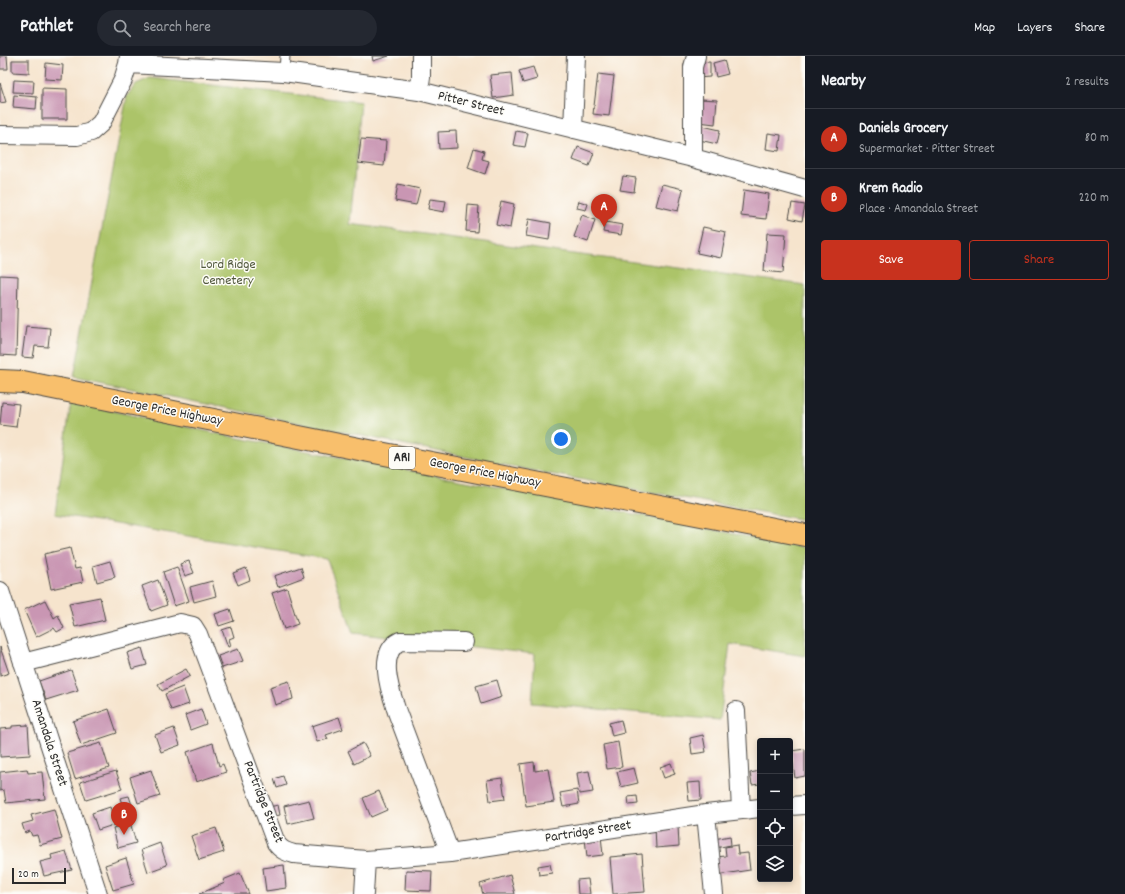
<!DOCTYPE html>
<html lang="en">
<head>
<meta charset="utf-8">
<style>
  :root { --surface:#171b24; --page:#242831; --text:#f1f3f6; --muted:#9ea1a6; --line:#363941; --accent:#c8321e }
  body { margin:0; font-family:Dekko,sans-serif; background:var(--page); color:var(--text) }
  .controls { position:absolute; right:12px; bottom:12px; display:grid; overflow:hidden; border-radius:4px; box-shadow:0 2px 6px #0003 }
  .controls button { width:36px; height:36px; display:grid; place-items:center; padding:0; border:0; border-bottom:1px solid var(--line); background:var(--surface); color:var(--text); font:20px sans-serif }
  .scale { position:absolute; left:12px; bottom:10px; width:54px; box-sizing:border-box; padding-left:4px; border:2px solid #2b2b2b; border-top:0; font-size:11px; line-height:14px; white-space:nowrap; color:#2b2b2b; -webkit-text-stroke:3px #fdfcf7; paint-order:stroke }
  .you { position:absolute; left:561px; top:383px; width:14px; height:14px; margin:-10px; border:3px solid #fff; border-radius:50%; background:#1a73e8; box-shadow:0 0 0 6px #1a73e833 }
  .badge { display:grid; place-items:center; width:26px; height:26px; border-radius:50%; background:var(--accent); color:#fff; font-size:13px; font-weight:700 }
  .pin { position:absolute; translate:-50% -33px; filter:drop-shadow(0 1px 2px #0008) }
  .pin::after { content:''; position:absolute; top:21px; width:14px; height:12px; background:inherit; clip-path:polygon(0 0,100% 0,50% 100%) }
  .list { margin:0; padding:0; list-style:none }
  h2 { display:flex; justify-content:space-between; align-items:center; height:52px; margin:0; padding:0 16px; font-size:17px }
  h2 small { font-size:13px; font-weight:400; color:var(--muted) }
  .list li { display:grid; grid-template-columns:26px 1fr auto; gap:12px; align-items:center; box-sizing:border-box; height:60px; padding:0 16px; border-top:1px solid var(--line) }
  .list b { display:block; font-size:15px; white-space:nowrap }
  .list p { margin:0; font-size:13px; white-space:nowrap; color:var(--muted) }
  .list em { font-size:13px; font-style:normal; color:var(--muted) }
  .actions { display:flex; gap:8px; padding:12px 16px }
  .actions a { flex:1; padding:9px 0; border:1px solid var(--accent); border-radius:4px; text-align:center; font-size:14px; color:var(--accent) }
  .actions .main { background:var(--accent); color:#fff }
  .icon { flex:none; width:22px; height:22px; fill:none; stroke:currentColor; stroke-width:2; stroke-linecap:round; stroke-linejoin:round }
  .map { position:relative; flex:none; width:805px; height:838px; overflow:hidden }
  header { display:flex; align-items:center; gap:24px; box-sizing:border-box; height:56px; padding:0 20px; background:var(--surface); border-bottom:1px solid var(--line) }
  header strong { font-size:19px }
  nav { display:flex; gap:22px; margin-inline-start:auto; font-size:14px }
  .search { width:280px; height:36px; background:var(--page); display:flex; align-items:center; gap:10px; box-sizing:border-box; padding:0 14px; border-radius:22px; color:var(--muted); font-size:15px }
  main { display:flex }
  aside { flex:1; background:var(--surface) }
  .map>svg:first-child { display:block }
  .green { fill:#acc469; stroke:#6c784a }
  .building { fill:#c996b3 }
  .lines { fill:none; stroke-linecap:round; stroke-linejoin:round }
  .service-casing { stroke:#494743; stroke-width:11 }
  .minor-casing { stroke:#494743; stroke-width:20 }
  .primary-casing { stroke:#494743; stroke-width:24 }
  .service { stroke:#fff; stroke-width:9 }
  .minor { stroke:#fff; stroke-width:18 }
  .primary { stroke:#f8bf6c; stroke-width:22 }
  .labels { text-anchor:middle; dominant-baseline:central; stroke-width:3; stroke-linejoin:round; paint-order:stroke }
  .shield { fill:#fdfcf7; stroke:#6a6a68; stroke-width:1 }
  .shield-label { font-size:13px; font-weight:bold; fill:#2b2b2b }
  .street-label { font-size:14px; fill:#2b2b2b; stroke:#fdfcf7 }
  .park-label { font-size:14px; fill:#52593e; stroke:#fdfcf7 }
</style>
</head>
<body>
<header>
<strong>Pathlet</strong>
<div class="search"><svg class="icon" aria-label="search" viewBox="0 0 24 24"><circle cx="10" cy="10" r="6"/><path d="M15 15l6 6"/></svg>Search here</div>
<nav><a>Map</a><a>Layers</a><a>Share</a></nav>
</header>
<main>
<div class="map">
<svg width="805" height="838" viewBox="0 0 805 838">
  <rect width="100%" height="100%" fill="#fdfcf7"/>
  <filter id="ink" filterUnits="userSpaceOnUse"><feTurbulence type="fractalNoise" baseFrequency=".025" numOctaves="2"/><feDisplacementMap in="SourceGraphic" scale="8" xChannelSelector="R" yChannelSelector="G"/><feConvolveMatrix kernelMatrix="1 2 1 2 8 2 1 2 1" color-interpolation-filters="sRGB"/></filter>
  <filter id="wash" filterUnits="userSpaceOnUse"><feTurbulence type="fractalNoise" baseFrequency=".012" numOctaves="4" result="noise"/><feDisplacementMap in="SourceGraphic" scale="16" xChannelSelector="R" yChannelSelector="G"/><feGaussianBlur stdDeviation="0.9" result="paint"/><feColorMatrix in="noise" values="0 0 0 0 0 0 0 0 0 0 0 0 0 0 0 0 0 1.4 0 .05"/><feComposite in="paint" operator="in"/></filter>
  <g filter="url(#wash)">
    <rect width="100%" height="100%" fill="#f6e4cd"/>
    <path class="green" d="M150,22L361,46L350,168L805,229V464L540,416L74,321L127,40L136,28Z
      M71,346L228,380L539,439L805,492V600L730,588L720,664L532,647L535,598L353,577L327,503L55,458Z"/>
    <g id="blocks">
      <path class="building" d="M0,0H7L8,13H0Z
        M372,0H389L373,5Z
        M12,4H29V17L12,16Z
        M724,4L728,18L716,21L713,7Z
        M710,6V21L696,22L695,7Z
        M46,7L63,9L62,24L45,23Z
        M533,11L537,23L523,27L519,15Z
        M512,17L514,39L493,42L490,19Z
        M598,18L614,20L609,60L593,58Z
        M14,24L34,25L33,37L13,36Z
        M0,27L6,46L0,47Z
        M42,32L67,33V63H42Z
        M14,39L37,41L36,53L13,51Z
        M701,43L717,44L715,68L699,66Z
        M698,69L720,74L717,88L695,83Z
        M456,75L457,92L439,93L438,76Z
        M516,75L528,77L525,91L513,89Z
        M768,77L781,79L779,95L766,93Z
        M361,83L386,85L384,110L358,107Z
        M578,91L594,97L589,110L573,104Z
        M474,92L484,95L482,103L489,105L485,118L468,112Z
        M623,120L636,122L634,136L620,134Z
        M398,128L420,133L416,149L395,145Z
        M662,128L683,133L678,155L656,150Z
        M744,134L769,138L766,163L741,160Z
        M430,143L446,145L444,156L428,153Z
        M501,145L514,148L510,172L496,169Z
        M579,145L588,148L586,154L577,152Z
        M792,147L805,149L802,165L789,162Z
        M468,149L479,150L477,176L466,175Z
        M582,159L595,164L588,186L574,181Z
        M529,163L551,167L549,184L526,180Z
        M605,166L623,169L621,179L603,176Z
        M703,171L726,176L721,202L697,197Z
        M767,177L786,178L783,217L764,215Z
        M0,219L18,220L16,300L0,299Z
        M26,270L50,272L48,291L35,290L33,302L22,301Z
        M2,346L19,348L16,371L0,369Z
        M70,492L75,513L80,512L83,526L51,533L44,498Z
        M110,505L115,521L97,526L93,510Z
        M189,505L194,517L185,520L180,508Z
        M177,511L189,545L174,550L163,516Z
        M301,511L304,521L278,531L274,520Z
        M246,512L250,524L238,529L233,517Z
        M158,524L167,549L151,555L142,530Z
        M212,525L216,540L194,546L190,531Z
        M287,532L298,568L284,573L272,537Z
        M100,541L105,564L75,571L69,547Z
        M45,544L54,562L58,559L64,572L57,576L54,572L36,581L24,554Z
        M230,553L234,565L219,570L215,558Z
        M231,571L234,581L229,583L231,590L228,591L222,574Z
        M0,591L9,617L0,620Z
        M142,592L147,609L132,613L127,597Z
        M238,593L243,605L222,612L218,600Z
        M186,613L190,620L162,635L158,628Z
        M71,614L78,634L46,644L39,625Z
        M497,624L502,641L481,648L476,630Z
        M289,625L293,643L275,649L270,631Z
        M183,631L189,648L171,654L165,638Z
        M109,653L117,677L81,689L73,665Z
        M201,653L206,668L190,674L185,659Z
        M339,661L343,673L326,679L328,683L317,686L312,670Z
        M621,664L624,677L612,680L609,667Z
        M28,669L30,699L0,701V673L12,672V670Z
        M174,672L180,689L161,696L155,679Z
        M703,679L706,696L692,698L690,682Z
        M618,686L622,711L607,713L603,689Z
        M101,687L109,712L75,723L67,697Z
        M213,687L219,710L223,708L226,716L196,726L187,696Z
        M363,687L370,700L354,708L348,695Z
        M805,693V720L795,722L791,695Z
        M534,706L535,715L548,713L554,746L526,750L520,708Z
        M671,707L675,718L664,722L660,711Z
        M634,712L638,727L621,731L617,716Z
        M27,713L28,717L42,716L45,743L6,747L4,734L0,735V716Z
        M151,714L160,740L138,747L130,721Z
        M116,715L122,733L86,744L80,726Z
        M589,715L593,736L580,738L577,717Z
        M760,715V728L752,729L750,717Z
        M283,720L286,729L277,732L274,723Z
        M502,722L505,743L490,745L487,724Z
        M700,726L701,744L689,745L687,727Z
        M577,734L579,748L563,751L560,737Z
        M379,735L387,754L371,761L363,742Z
        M129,740L135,758L126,760L120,742Z
        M637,740L638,748L629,749L628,741Z
        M309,744L314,762L288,768L284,750Z
        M278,749L280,759L271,761L269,751Z
        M110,751L116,768L98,774L92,757Z
        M54,753L62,783L40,789L37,779L32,780L30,775L25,777L22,768L33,765L31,759Z
        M130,766L136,787L118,792L113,772Z
        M678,770L679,790L656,792L655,771Z
        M216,772L224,796L199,804L191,780Z
        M601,780L603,799L587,801L585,782Z
        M730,780L731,789L715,792L714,783Z
        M160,787L167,809L148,816L141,794Z
        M737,789L738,798L748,797L750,814L717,819L715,801L726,800L725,791Z
        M66,795L72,814L44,820L40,806L52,803L51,799Z
        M642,798L645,836L613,838L610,801Z
        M126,802L134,828L113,834L105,809Z
        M550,808L552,817L539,819L538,810Z
        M284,809L286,832L266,835L263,812Z
        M406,814L432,815L431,835L405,834Z
        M240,817L249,838H199L225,827L223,824Z
        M510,819L515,838H483L480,828Z
        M588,823L590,838H578L577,824Z"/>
    </g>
  </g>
  <g filter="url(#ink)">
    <use href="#blocks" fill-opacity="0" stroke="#494743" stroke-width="1"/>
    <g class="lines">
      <g class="service-casing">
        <path id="service" d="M284,16L285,0"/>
      </g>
      <g class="minor-casing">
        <path id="minor" d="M128,8L284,16L419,35L693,102L805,133
          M419,35L421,21V0
          M573,73L576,0
          M0,79L77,80L91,76L101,67L123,24L128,8L129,0
          M693,102V11L696,0
          M0,535L98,838
          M23,607L180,567L193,570L198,578L276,787C281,794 286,796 294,798L366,804L450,797L706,758L760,752
          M736,655L741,754
          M790,750L805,749
          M706,758L714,838
          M450,797L397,656C391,637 376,597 400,585L464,586
          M364,838L366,804"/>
      </g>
      <g class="primary-casing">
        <path id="primary" d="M0,325L23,326L364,394L805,479"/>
      </g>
      <use href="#service" class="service"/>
      <use href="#minor" class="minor"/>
      <use href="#primary" class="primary"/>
    </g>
  </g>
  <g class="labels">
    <rect class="shield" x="389" y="391" width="26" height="22" rx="3"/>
    <g class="shield-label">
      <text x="402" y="402">AR1</text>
    </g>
    <g class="street-label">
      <text transform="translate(471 48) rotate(14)">Pitter Street</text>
      <text transform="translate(167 355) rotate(11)">George Price Highway</text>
      <text transform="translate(485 417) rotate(11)">George Price Highway</text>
      <text transform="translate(49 687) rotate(72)">Amandala Street</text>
      <text transform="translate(263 746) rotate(68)">Partridge Street</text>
      <text transform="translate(588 776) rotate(-9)">Partridge Street</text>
    </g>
    <g class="park-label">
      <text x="228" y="209">Lord Ridge<tspan x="228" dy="16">Cemetery</tspan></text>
    </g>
  </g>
</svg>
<div class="controls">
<button>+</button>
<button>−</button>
<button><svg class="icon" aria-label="locate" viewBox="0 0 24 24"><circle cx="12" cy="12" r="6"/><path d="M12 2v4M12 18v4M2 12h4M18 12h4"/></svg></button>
<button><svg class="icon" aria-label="layers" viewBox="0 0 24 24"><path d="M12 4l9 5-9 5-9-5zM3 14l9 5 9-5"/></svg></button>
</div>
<div class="scale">20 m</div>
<div class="you"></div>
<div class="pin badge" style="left:604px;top:171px">A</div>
<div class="pin badge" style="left:124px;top:779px">B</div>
</div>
<aside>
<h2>Nearby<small>2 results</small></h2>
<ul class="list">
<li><span class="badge">A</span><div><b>Daniels Grocery</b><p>Supermarket · Pitter Street</p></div><em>80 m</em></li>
<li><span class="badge">B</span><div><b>Krem Radio</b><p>Place · Amandala Street</p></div><em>220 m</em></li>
</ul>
<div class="actions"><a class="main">Save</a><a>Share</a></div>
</aside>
</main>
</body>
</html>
